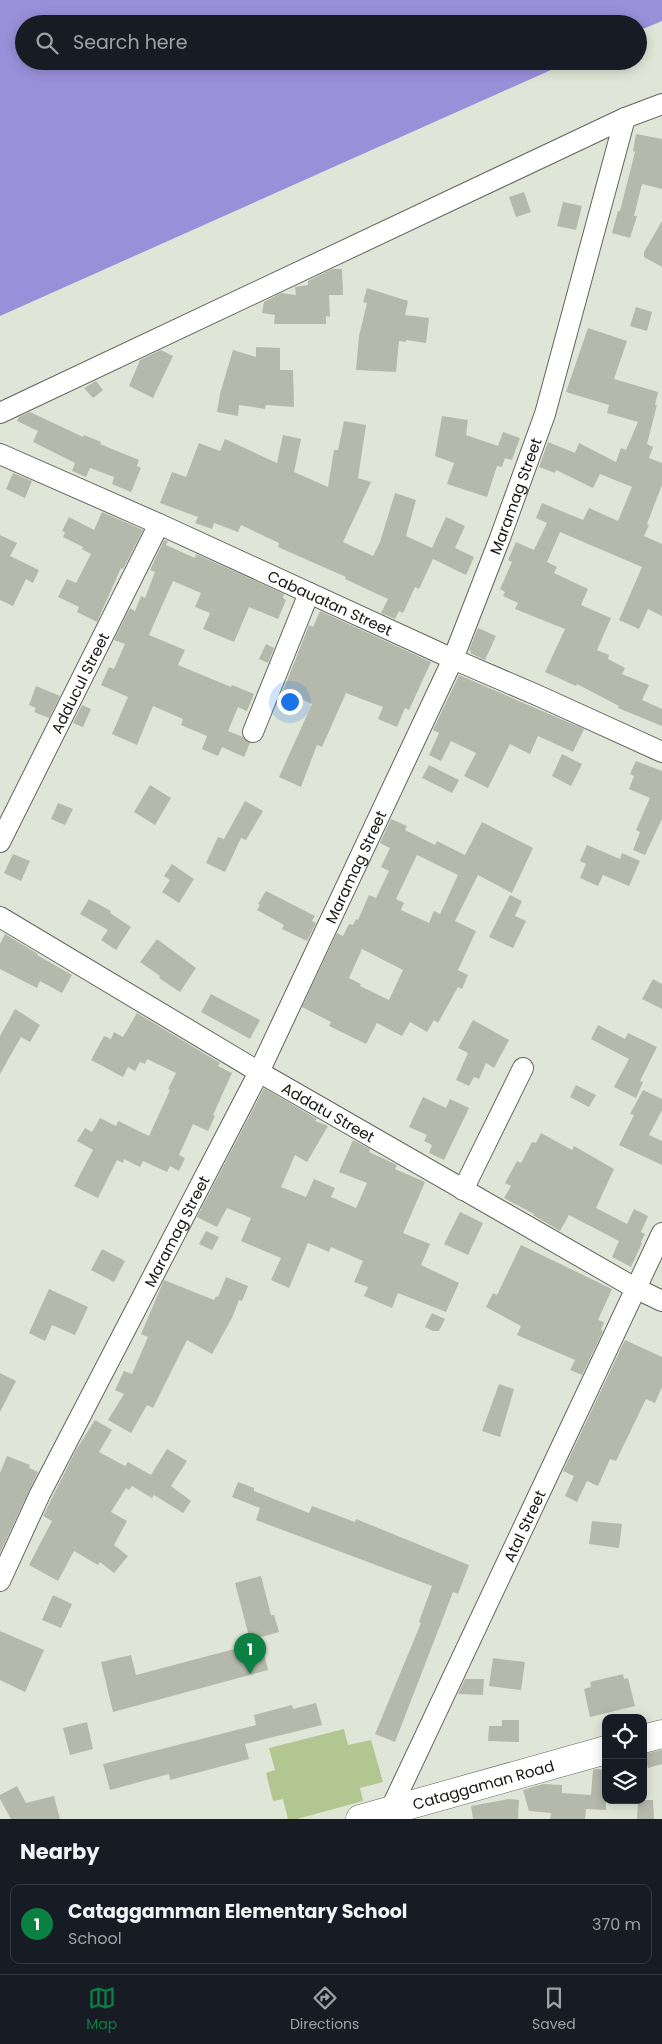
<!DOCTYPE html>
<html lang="en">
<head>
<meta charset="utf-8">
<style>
  :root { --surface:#171b24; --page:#20242c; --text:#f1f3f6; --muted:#9ea1a6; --line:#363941; --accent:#0b8043 }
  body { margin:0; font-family:Poppins,sans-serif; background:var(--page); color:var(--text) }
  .controls { position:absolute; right:15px; bottom:15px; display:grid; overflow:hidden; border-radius:10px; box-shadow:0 2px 12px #0003 }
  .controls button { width:45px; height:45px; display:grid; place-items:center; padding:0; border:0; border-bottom:1px solid var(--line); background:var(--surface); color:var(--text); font:25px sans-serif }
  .you { position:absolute; left:289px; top:701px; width:18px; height:18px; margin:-12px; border:4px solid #fff; border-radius:50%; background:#1a73e8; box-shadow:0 0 0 8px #1a73e833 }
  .badge { display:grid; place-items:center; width:32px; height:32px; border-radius:50%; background:var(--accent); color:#fff; font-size:16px; font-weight:700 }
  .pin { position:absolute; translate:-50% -41px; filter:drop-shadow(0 1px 2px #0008) }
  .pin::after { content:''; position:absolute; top:26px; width:18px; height:15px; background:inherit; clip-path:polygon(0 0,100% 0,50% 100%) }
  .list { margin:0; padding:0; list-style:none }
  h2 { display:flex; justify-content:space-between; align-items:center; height:65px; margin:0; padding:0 20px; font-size:21px }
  h2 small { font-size:16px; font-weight:400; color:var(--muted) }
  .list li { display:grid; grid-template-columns:32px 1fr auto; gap:15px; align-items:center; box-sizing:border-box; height:80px; margin:0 10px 10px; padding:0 10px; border:1px solid var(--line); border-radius:10px }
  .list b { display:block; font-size:19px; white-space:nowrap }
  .list p { margin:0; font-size:16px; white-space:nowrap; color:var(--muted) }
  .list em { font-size:16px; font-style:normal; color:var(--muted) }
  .icon { flex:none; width:28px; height:28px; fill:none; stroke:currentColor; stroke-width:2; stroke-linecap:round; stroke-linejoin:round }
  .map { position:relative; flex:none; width:662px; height:1819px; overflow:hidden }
  .search { position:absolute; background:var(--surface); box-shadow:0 2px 12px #0003; left:15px; right:15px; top:15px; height:55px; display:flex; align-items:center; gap:12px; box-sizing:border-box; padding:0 18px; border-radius:28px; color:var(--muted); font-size:19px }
  .sheet { height:155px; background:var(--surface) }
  nav { display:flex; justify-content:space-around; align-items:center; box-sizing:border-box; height:70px; border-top:1px solid var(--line); background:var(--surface); font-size:14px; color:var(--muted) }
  nav a { display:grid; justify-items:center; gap:2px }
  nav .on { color:var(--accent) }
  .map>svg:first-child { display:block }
  .green { fill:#b2c692 }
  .water { fill:#9990da }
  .building { fill:#b4b9ab; fill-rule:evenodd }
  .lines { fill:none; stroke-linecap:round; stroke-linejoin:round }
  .street-casing { stroke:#61665a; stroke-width:22 }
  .secondary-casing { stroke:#61665a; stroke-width:29 }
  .street { stroke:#fff; stroke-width:20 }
  .secondary { stroke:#fff; stroke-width:28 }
  .labels { text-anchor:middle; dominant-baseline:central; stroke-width:5; stroke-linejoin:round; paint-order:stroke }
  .street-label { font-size:15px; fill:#151712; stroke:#fff }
</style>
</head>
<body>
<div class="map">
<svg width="662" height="1819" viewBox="0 0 662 1819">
  <rect width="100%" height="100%" fill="#e0e6d7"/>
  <path class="green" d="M344,1729L348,1745L371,1740L383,1782L360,1788L363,1801L297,1819H288L283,1799L273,1801L266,1773L275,1770L269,1748Z"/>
  <path class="water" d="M0,0H662V21L638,31V24H24V61H571L0,316Z"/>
  <path class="building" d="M636,134L662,139V189L642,184L634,216H637L630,238L612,233L618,211H620L635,152L633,151Z
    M524,192L531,212L516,217L509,197Z
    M563,202L582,206L576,230L557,226Z
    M662,221V267L644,257V252Z
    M332,269H342L343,295H329L330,317L326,316V324H274L275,315L262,313L264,302L281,293L296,295L295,287L308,285V281Z
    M367,288L408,301L405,315L429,318L426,343L406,340V342L399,341L396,372L356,370L359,336L367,303L363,302Z
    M636,307L652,312L647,331L630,326Z
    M588,328L627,341L614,379L658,392L655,405H657L647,444L653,447L649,458L662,463V485L647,524L649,525L644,536L662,544V616L648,609L639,629L619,620L642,567L560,532L547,562L557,567L554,573L588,589L581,605L611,618L597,650L609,655L608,659L625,668L622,674L649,685L642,700L662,709V726L618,708L619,706L577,684L576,686L545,672L565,629L515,609L518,603L503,596L505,592L500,589L512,562L508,560L516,542L534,550L547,523L536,518L542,503L583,520L589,508L618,521L632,487L600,474L593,488L556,470L555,473L539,467L548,442L575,453L579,443L616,462L621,448L626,450L638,422L607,413L609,405L566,392Z
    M256,347L280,348V370H293L294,407L266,405L265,409L239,405L238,416L217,412L220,394L233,350L256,357Z
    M161,350L173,356L153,398L129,386L140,360Z
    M96,381L103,390L93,398L84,388Z
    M30,412L83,437L84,435L101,442L100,444L139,460L137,466L141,468L131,492L112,484L114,477L90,468L86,477L72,471L75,463L33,442L38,431L17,421L19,417Z
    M442,416L468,420L466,435L498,446L503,432L520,438L512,460L505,458L502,467L497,466L487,497L447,484L454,463L435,456Z
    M344,421L366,425L358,478L371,482L343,542L373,556L380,542L395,493L416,500L406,536L432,548L446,517L465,526L455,548L474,557L466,575L433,559L419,589L415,587L403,613L399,611L395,619L381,613L388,599L345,579L346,577L278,547L279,543L241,525L238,532L214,523L212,529L195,523L198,517L160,503L172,472L186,477L199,443L220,451L225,439L277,463L283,435L301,439L294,472L328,487L334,450H338Z
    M13,473L32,481L25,498L6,489Z
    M102,512L143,530L123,569L121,568L97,622L77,612L79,607L58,597L67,579L76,583L91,554L82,549L83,547L63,537L65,532L62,531L69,517L94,530Z
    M0,535L17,543L10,556L39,570L33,583L26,579L13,606L0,600Z
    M164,540L168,541L166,545L195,558L196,554L284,594L283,598L286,600L278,619L249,607L234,642L203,629L210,613L195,607L201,593L173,581L149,635L185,650L178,665L231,687L232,685L254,694L247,711L238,707L228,731L243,737L250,743L244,757L222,747L218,756L202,749L207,736L181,725L183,719L153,706L137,745L112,734L128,697L101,685L109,667L114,669L125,644L114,640L130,608L135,611L141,596L145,598L155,572L150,570Z
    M320,611L431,662L409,710L405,708L397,727L378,719L383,707L346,693L322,747L317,745L301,787L279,777L312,704L283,691L309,625L313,627Z
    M478,628L496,636L485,660L470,653L471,651L469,650Z
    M266,644L274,648L268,663L259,659Z
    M459,675L584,729L573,752L538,736L530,754L510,744L488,788L464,776L476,753L451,741L441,761L429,755L439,733L433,730Z
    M36,686L60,696L49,718L34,712L36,708L29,705Z
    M82,705L91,709L83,727L73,723Z
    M562,754L582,764L571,786L552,776Z
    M636,761L662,771V819L645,855L633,850L640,832L636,830L650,798L629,789L634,776L630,774Z
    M429,765L459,780L452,793L422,778Z
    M150,785L171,798L155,825L134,812Z
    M245,801L263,811L246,840L241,838L225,872L206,863L218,837L224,839Z
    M58,803L73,809L65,825L51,819Z
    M391,819L407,826L405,830L435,845L437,841L465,855L482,822L533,848L512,893L478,875L455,921L476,931L458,970L468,975L462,989L458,987L438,1023L434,1020L427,1032L410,1022L402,1036L377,1023L366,1044L329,1026L331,1022L302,1007L337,933L343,936L349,924L353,925L356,919L358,920L369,895L376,898L389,871L381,867L390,848L380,843ZM417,855L458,875L440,914L434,911L429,923L401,910L404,903L396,899ZM362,949L403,970L389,1000L360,986L361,984L349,978Z
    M587,845L620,859L622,853L640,861L629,886L603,875L598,886L580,878L586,864L580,861Z
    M13,854L30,861L21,881L4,873Z
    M172,864L194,879L179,903L162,892L170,880L164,876Z
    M266,891L315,916L312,921L316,923L307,941L282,929L284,925L257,910L260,905L258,904Z
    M510,895L522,901L515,916L526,921L513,948L489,937Z
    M89,899L111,911L110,913L131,927L116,950L101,940L108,930L80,914Z
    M5,934L38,954L37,955L72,975L62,993L40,981L37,988L0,969V944Z
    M157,939L196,968L180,992L159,978L160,976L140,962Z
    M653,979L662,984V1009L642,999Z
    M211,994L260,1020L250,1039L201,1012Z
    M15,1009L40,1025L30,1042L21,1037L0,1074V1036Z
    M137,1013L220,1063L218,1066L232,1073L213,1115L215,1116L208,1131L193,1124L179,1155L185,1158L179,1171L170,1166L167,1172L143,1161L140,1167L124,1159L123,1163L117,1160L98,1198L74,1186L93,1150L77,1141L85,1128L92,1132L100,1118L116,1126L118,1121L149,1136L170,1090L168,1089L176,1073L147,1059L145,1064L140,1062L135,1071L128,1067L123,1077L91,1060L104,1036L111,1039L114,1032L123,1037Z
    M473,1020L509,1040L494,1068L486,1063L479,1079L474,1077L469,1086L456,1080L468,1053L458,1048Z
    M598,1025L625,1039L628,1033L657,1047L640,1081L643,1082L636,1098L614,1087L629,1059L591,1039Z
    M576,1085L596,1095L589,1107L570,1097Z
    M264,1088L317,1119L315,1121L328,1126L307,1162L295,1155L281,1187L306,1197L314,1179L335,1188L331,1197L356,1208L367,1183L339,1172L353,1140L370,1149L369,1152L397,1165L395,1169L425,1182L403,1233L430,1244L421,1265L459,1283L446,1312L398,1293L392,1308L364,1296L368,1287L354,1282L363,1261L331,1247L329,1252L308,1243L289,1288L271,1280L281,1258L241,1241L251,1218L227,1208L217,1227L197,1217Z
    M643,1090L662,1099V1110L649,1135L662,1141V1165L619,1145L634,1115L630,1114Z
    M423,1097L446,1108L450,1099L469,1108L444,1160L429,1153L432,1145L424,1141L427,1135L409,1127Z
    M541,1133L572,1150L574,1146L614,1169L596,1208L627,1224L634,1209L648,1216L641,1232L645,1234L641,1242L642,1243L631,1267L612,1257L619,1241L569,1215L560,1231L533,1215L534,1214L504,1198L511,1186L505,1183L517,1161L521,1163L532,1142L536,1143Z
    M460,1212L483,1223L468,1255L444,1244Z
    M206,1231L219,1237L212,1250L199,1244Z
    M521,1245L612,1289L598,1320L604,1322L601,1330L603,1331L582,1375L570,1370L575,1360L517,1335L521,1326L486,1307L493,1293L497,1295Z
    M102,1249L125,1261L114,1282L91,1270Z
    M226,1277L248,1286L242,1301L239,1300L232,1318L212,1354L187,1340L153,1408L147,1405L131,1433L108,1420L124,1394L115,1390L124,1371L132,1374L148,1337L141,1334L164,1280L214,1300L216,1296L218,1297Z
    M49,1289L88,1307L75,1335L52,1325L45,1341L29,1333Z
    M432,1313L445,1319L439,1331H433L425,1327Z
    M625,1340L662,1357V1387L655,1403L646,1399L616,1461L610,1459L598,1486L587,1481L577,1502L565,1496L574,1476L563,1471Z
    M0,1373L16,1381L0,1412Z
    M499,1384L514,1389L500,1437L482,1431Z
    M95,1420L112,1430L99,1452L125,1466L128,1462L151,1475L167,1449L187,1461L171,1486L191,1501L183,1513L154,1495L152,1498L132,1486L129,1490L126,1488L111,1512L127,1521L114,1545L128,1556L114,1573L100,1562L98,1565L74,1551L58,1581L29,1565L52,1521L43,1516L76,1450Z
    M7,1456L30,1465L29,1468L38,1472L0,1553V1473Z
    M238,1482L254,1488V1491L309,1513L312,1506L355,1522L356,1519L469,1565L458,1594L453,1592L395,1742L375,1734L421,1623L419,1622L432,1586L256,1520L260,1508L232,1497Z
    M592,1521L622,1524L619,1548L589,1544Z
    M261,1576L271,1615H274L279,1632L250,1640L235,1583Z
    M53,1595L72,1604L61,1628L42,1620Z
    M0,1631L44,1650L25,1692L0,1680Z
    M261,1642L268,1670L113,1712L101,1662L131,1655L136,1675Z
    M493,1658L525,1662L521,1690L489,1686Z
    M623,1674L624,1679L628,1678L635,1706L590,1717L584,1689L591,1687L590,1682Z
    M465,1679H484L483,1695L458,1694Z
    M316,1703L322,1725L245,1744L249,1759L170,1780L169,1774L110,1790L103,1764L256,1725L254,1715L292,1705L293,1709Z
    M502,1720H519V1742L488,1741L489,1726H502Z
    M87,1722L93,1749L70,1755L63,1728Z
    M662,1750V1764L648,1768L644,1754Z
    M596,1769L606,1770V1810L586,1809L585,1819H550L551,1813L529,1811L523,1790L543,1784L562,1785V1793L591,1795L593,1770Z
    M17,1786L26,1803L54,1796L60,1819H11L0,1799V1795Z
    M509,1799L519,1800L518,1819H473L471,1806Z
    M638,1800H653L654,1819H637Z"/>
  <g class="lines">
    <g class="street-casing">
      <g id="street">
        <path d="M0,413L625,118L662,104"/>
        <path id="s1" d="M0,454L159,524L453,659L539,696L662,752"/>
        <path d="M253,732L309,593"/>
        <path id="s2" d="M0,842L159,524"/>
        <path id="s3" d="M0,917L259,1072L635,1288L662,1301"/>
        <path d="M463,1190L523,1068"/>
        <path id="s4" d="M0,1581L40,1494L259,1072L453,659L500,538L545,414L625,118"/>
        <path id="s5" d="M386,1819L662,1233"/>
      </g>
    </g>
    <g class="secondary-casing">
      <g id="secondary">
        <path d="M643,1739L662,1734"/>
        <path id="s6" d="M360,1819L606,1750"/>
      </g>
    </g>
    <use href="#street" class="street"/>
    <use href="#secondary" class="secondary"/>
  </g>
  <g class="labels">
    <g class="street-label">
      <text stroke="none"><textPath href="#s4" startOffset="1202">Maramag Street</textPath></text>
      <text stroke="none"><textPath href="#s1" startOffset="362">Cabauatan Street</textPath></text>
      <text stroke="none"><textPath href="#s2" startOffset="178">Adducul Street</textPath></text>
      <text stroke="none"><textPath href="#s4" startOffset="798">Maramag Street</textPath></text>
      <text stroke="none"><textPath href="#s3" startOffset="382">Addatu Street</textPath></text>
      <text stroke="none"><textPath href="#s4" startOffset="392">Maramag Street</textPath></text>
      <text stroke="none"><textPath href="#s5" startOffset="324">Atal Street</textPath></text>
      <text stroke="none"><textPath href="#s6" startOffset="128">Cataggaman Road</textPath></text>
    </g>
  </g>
</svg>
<div class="controls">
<button><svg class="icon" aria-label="locate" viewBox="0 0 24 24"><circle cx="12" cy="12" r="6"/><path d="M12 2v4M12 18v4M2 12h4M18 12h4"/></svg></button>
<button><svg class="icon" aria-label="layers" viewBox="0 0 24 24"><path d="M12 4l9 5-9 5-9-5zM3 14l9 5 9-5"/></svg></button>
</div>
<div class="you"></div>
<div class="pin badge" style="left:250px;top:1674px">1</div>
<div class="search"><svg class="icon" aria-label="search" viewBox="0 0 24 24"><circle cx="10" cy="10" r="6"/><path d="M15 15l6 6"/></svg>Search here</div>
</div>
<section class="sheet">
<h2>Nearby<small></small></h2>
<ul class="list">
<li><span class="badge">1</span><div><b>Cataggamman Elementary School</b><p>School</p></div><em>370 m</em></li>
</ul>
</section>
<nav>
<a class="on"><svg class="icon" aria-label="map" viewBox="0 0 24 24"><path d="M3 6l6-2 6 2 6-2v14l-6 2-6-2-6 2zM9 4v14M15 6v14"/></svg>Map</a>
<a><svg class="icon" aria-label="directions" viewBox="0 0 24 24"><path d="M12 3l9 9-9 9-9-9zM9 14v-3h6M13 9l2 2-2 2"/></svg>Directions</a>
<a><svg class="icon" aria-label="saved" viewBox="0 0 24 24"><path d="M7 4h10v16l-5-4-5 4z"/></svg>Saved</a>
</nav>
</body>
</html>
